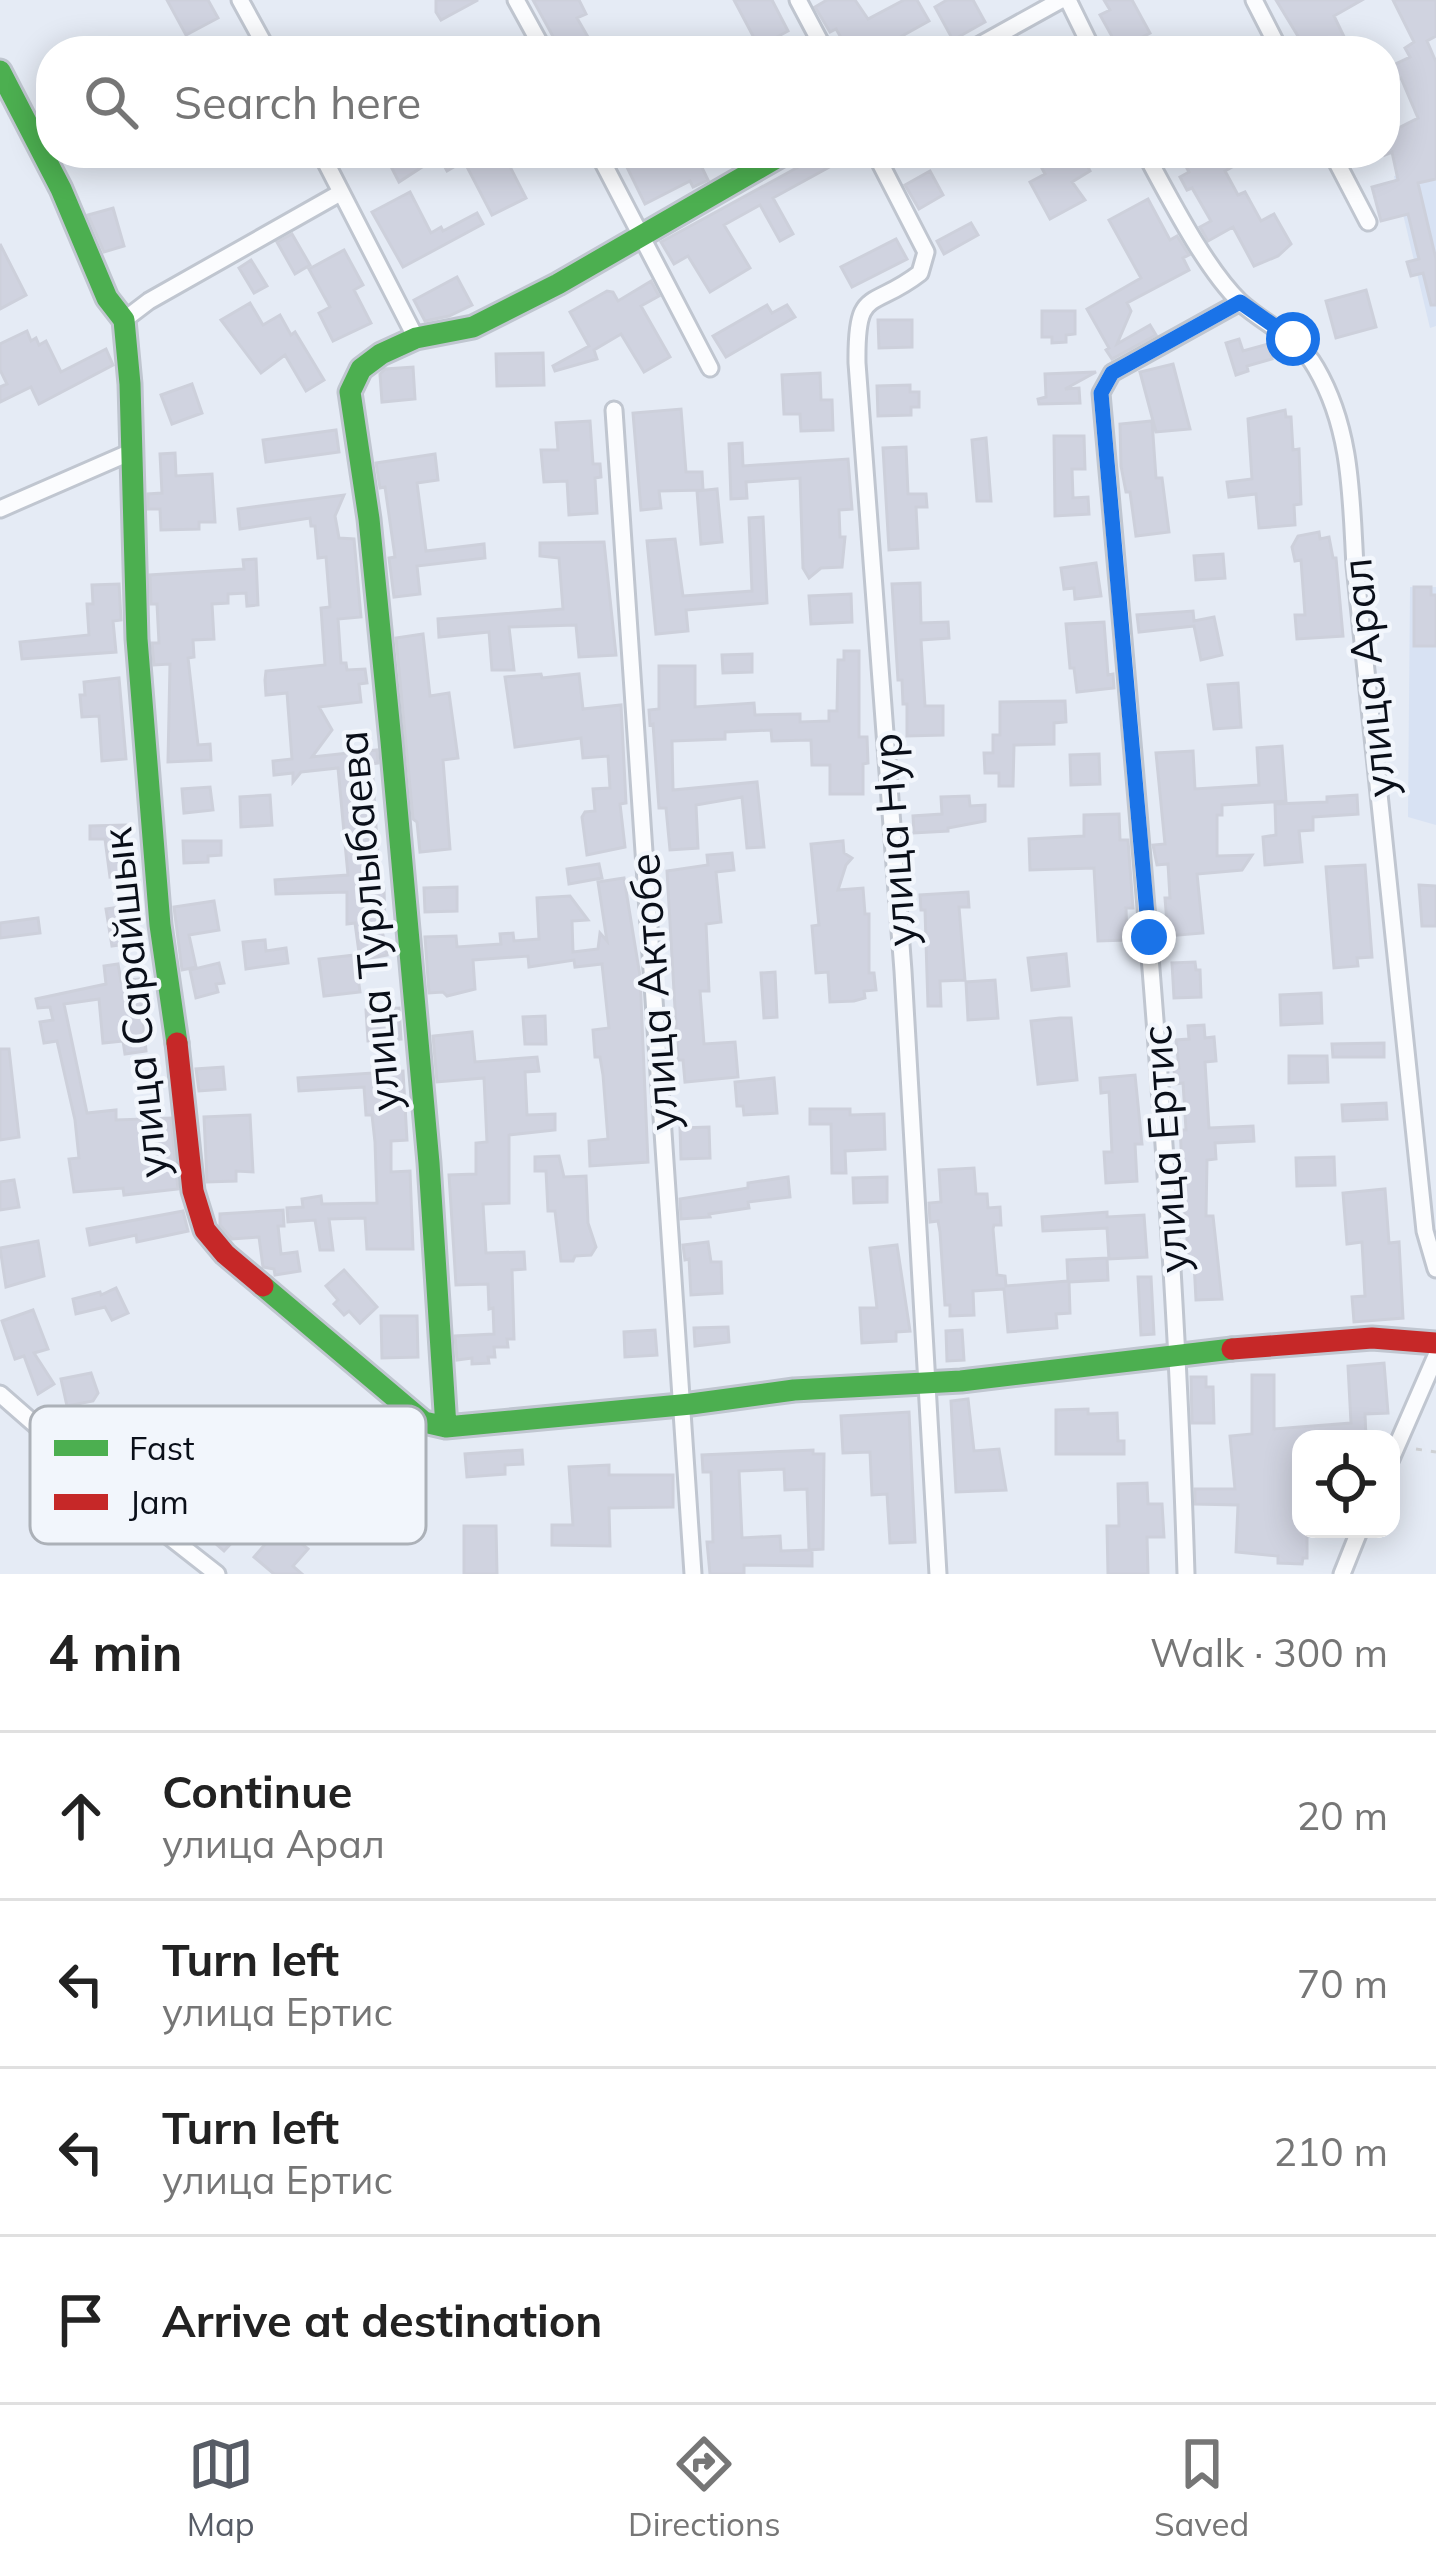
<!DOCTYPE html>
<html lang="en">
<head>
<meta charset="utf-8">
<style>
  :root { --surface:#fff; --page:#f6f6f6; --text:#222; --muted:#767676; --line:#e0e0e0; --accent:#575c66 }
  body { margin:0; font-family:Mulish,sans-serif; background:var(--page); color:var(--text) }
  .controls { position:absolute; right:36px; bottom:36px; display:grid; overflow:hidden; border-radius:24px; box-shadow:0 6px 30px #0003 }
  .controls button { width:108px; height:108px; display:grid; place-items:center; padding:0; border:0; border-bottom:3px solid var(--line); background:var(--surface); color:var(--text); font:60px sans-serif }
  .stop { position:absolute; width:36px; height:36px; margin:-27px; border:9px solid #1a73e8; border-radius:50%; background:#fff }
  .stop.end { background:#1a73e8; border-color:#fff; box-shadow:0 3px 12px #0008 }
  .list { margin:0; padding:0; list-style:none }
  h2 { display:flex; justify-content:space-between; align-items:center; height:156px; margin:0; padding:0 48px; font-size:51px }
  h2 small { font-size:39px; font-weight:400; color:var(--muted) }
  .list li { display:grid; grid-template-columns:78px 1fr auto; gap:36px; align-items:center; box-sizing:border-box; height:168px; padding:0 48px; border-top:3px solid var(--line) }
  .list b { display:block; font-size:45px; white-space:nowrap }
  .list p { margin:0; font-size:39px; white-space:nowrap; color:var(--muted) }
  .list em { font-size:39px; font-style:normal; color:var(--muted) }
  .icon { flex:none; width:66px; height:66px; fill:none; stroke:currentColor; stroke-width:2; stroke-linecap:round; stroke-linejoin:round }
  .map { position:relative; flex:none; width:1436px; height:1574px; overflow:hidden }
  .search { position:absolute; background:var(--surface); box-shadow:0 6px 30px #0003; left:36px; right:36px; top:36px; height:132px; display:flex; align-items:center; gap:30px; box-sizing:border-box; padding:0 42px; border-radius:48px; color:var(--muted); font-size:45px }
  .sheet { height:828px; background:var(--surface) }
  nav { display:flex; justify-content:space-around; align-items:center; box-sizing:border-box; height:168px; border-top:3px solid var(--line); background:var(--surface); font-size:33px; color:var(--muted) }
  nav a { display:grid; justify-items:center; gap:6px }
  nav .on { color:var(--accent) }
  .map>svg:first-child { display:block }
  .built { fill:#d8e2f3 }
  .building { fill:#d0d3e0; stroke:#cdd0db; stroke-width:3 }
  .lines { fill:none; stroke-linecap:round; stroke-linejoin:round }
  .street-casing { stroke:#c0c6d0; stroke-width:21 }
  .fast-casing { stroke:#c0c6d0; stroke-width:27 }
  .jam-casing { stroke:#c0c6d0; stroke-width:27 }
  .path { stroke:#cfd1d4; stroke-width:3; stroke-dasharray:6 9; stroke-linecap:butt }
  .street { stroke:#fbfcfe; stroke-width:15 }
  .fast { stroke:#4caf50; stroke-width:21 }
  .jam { stroke:#c62828; stroke-width:21 }
  .route { stroke:#1a73e8; stroke-width:15 }
  .labels { text-anchor:middle; dominant-baseline:central; stroke-width:9; stroke-linejoin:round; paint-order:stroke }
  .street-label { font-size:42px; fill:#0a0f19; stroke:#f2f6fc }
  .key { fill:#f2f6fc; stroke:#acb1b8; stroke-width:3 }
  .key-label { font-size:33px; fill:#0a0f19 }
</style>
</head>
<body>
<div class="map">
<svg width="1436" height="1574" viewBox="0 0 1436 1574">
  <rect width="100%" height="100%" fill="#e5ebf5"/>
  <path class="built" d="M1436,165V326L1430,328L1394,176Z
    M1410,587H1436V825L1408,817Z"/>
  <path class="building" d="M167,0H208L218,18L186,35Z
    M436,0H478L441,20L436,12Z
    M533,0H579L586,14L577,18L596,51H561Z
    M734,0H772L788,31L775,38L782,51H761Z
    M827,0H855L868,19L904,0H917L929,21L875,51H849L836,29L830,32L815,7Z
    M947,0H973L985,22L953,40L935,7Z
    M1104,0H1132L1150,33L1119,49L1100,15L1110,10Z
    M1276,0H1362L1334,16L1351,51H1307Z
    M1393,0H1436V36L1427,41L1436,62V179L1418,183L1436,259V305H1431L1423,273L1411,276L1407,262L1419,259L1408,214L1381,221L1372,187L1398,180L1392,152L1385,155V135L1418,118L1401,78L1385,86V69L1410,57L1405,48L1414,42Z
    M384,153H503L526,198L492,215L464,161L447,171L439,156L399,182Z
    M620,153H695L708,180L693,187L690,181L645,204Z
    M824,153H855L773,198L793,234L780,241L760,205L724,225L750,268L710,292L688,256L674,264L661,242Z
    M1034,153H1081L1090,171L1072,182L1085,200L1050,219L1030,182L1045,174Z
    M1197,153H1257L1225,171L1238,195L1245,192L1261,221L1274,214L1291,244L1278,256L1254,266L1233,227L1208,241L1200,227L1211,221L1192,188L1187,190L1180,177L1189,172L1183,161Z
    M930,171L943,195L919,209L905,185Z
    M410,192L431,233L441,227L443,231L477,213L483,224L403,267L372,212Z
    M1148,199L1170,240L1177,236L1189,255L1183,258L1189,270L1127,303L1131,311L1117,344L1150,325L1156,335L1112,359L1106,350L1109,348L1087,309L1141,278L1109,220Z
    M113,208L124,246L104,252L88,215Z
    M971,223L978,235L944,254L937,241Z
    M292,234L310,265L295,274L277,242Z
    M896,239L907,259L852,287L841,267Z
    M0,244L26,295L0,309Z
    M344,250L363,285L354,290L371,323L333,341L319,313L330,307L309,269Z
    M251,260L267,286L254,293L239,268Z
    M457,277L472,305L449,316L425,321L414,300Z
    M651,281L659,296L641,306L670,357L644,372L621,334L594,350L597,359L555,371L553,366L589,346L570,312L607,291L613,292L618,301Z
    M1366,290L1376,327L1336,338L1326,301Z
    M250,303L263,325L280,315L291,335L295,332L324,380L306,391L285,355L261,373L221,320Z
    M767,305L772,313L787,305L795,317L726,357L713,336Z
    M1042,311H1075V334L1066,335V342L1052,343V337H1042Z
    M878,320H912V347L879,348Z
    M27,331L31,341L36,338L39,345L46,341L61,372L106,349L113,365L39,404L31,387L0,402V387L7,384L0,370V344Z
    M1239,339L1243,351L1268,344L1272,359L1247,366L1248,371L1236,375L1226,343Z
    M543,353L544,385L497,386L496,354Z
    M1173,364L1190,429L1156,432L1140,372Z
    M413,367L415,399L382,402L380,374L385,369Z
    M1096,372L1065,389L1079,388L1080,403L1039,404L1038,399L1046,397L1045,374Z
    M820,373L821,400H832L833,430L801,431L800,414H784L782,375Z
    M192,384L202,413L172,424L161,395Z
    M910,385V392H919V407H911V415L878,416L877,386Z
    M681,409L686,472H702L703,490L659,491L661,508L641,510L633,413Z
    M1285,410L1286,417H1291L1293,450L1299,449L1301,504L1294,505L1295,525L1259,528L1256,494L1229,497L1227,482L1252,479L1248,419Z
    M590,421L593,464H600L601,477L595,478L597,513L569,515L567,481L544,482L541,450H558L556,423Z
    M1152,421L1156,478H1162L1169,532L1136,536L1130,492H1126L1121,466L1120,424Z
    M336,430L339,452L266,462L263,440Z
    M1054,436H1084L1085,469H1072L1073,498L1088,497L1089,514L1055,516Z
    M986,438L991,501H977L972,440Z
    M742,443L743,466L848,459L852,509L839,510L840,537H845L842,567L821,568L809,578L803,568L800,478L746,482L747,498L731,499L729,444Z
    M906,447L908,494H926L927,507H916L918,548L889,550L883,448Z
    M175,453L176,476L212,474L215,522H199V529L161,530L160,509H148V494L162,493L160,454Z
    M435,454L438,480L417,483L426,551L484,544L485,558L417,566L420,594L394,597L389,558L395,557L385,487L380,488L376,463Z
    M717,489L722,542L701,544L697,491Z
    M344,495L335,516L339,538L354,539L361,617L338,619L341,663H346L347,670L365,669L367,683L359,684L361,702L319,707L332,730L312,757L377,750L378,763L372,764L380,889H384L385,924L381,925L387,955L360,960L355,923L347,924V892L276,894L275,880L348,875L338,768L301,772L293,782V773L274,775L273,761L292,759L287,693L266,695L265,680L266,671L325,665L321,608L330,607L326,557L318,558L315,526H311L310,518L240,529L238,509Z
    M763,517L767,603L686,610L688,631L656,634L647,541L675,539L683,596L752,591L749,518Z
    M1319,532L1320,539L1329,537L1333,558H1336L1343,636L1297,639L1295,615H1305L1301,560L1295,561L1292,547L1298,536Z
    M604,542L616,655L579,657L576,625L509,627L514,670H492L489,632L439,637L438,619L563,609L559,558L540,556V543Z
    M1223,554L1225,578L1196,580L1194,556Z
    M256,559L258,605L247,606L246,593L228,594V603L212,604L214,639L193,640L194,657L188,658L198,745L210,744L211,760L168,762L170,664L154,665L152,643H159L157,604H151L150,575L244,569L243,560Z
    M1096,563L1101,596L1075,599L1074,588L1064,589L1061,568Z
    M920,583L921,623L948,622L949,638L921,640L925,706H943V735L907,736V704H903L902,680H898L892,584Z
    M119,584L121,620L113,621L116,652L22,659L20,642L89,635L87,604H93L92,585Z
    M1414,587H1431V595H1436V646H1414Z
    M851,594L852,622L811,624L809,596Z
    M1193,611L1194,621L1214,617L1222,655L1201,660L1194,626L1139,632L1137,615Z
    M1104,622L1108,675L1113,674L1114,688L1077,692L1074,668H1070L1066,624Z
    M423,634L430,696L449,693L458,758L443,760L450,849L420,852L417,822L413,819L396,638Z
    M844,651H859V737H867L868,763L863,764V794H830V765H812L811,740L772,741L771,730L725,732V739L672,741L673,790L757,782L764,847L747,848L742,797L696,805L698,848L670,850L666,808H659L653,724L650,725L649,710L659,709V666H695V707L754,703L755,715L800,714V722L829,721V711H837L838,660H844Z
    M752,654V672L723,673L722,655Z
    M541,674L542,678L579,674L583,709L621,705L626,803L620,804L625,847L587,855L582,817L585,812L595,811L593,789L610,788L608,756L583,758L581,738L515,747L505,677Z
    M119,678L126,759L102,761L99,716L82,717L80,695H85L84,682Z
    M1238,683L1241,727L1214,729L1208,685Z
    M1065,701L1066,722L1054,723V744L1014,745L1013,786H999V773H985L984,753H993V735H1000V702Z
    M1282,746L1286,801L1222,805V815H1217V856L1252,855L1242,870L1197,874L1203,933L1168,936L1165,898H1170L1168,864L1157,865L1153,845L1165,844L1156,753L1193,751L1195,789L1259,785L1257,748Z
    M1099,754L1100,784L1071,785L1070,755Z
    M210,787L213,810L184,813L182,789Z
    M270,795L272,825L241,827L240,797Z
    M1357,795L1358,814L1313,817V830L1299,831L1302,862L1265,865L1263,837L1276,835L1275,804L1327,802V797Z
    M969,796L970,806L985,805V821L948,828V831L914,833L913,816L942,814L941,797Z
    M1119,814L1120,840H1128L1133,908H1126L1127,940L1098,941L1094,868L1030,870L1029,839L1084,836V815Z
    M126,825L135,874L110,877L105,839H90V826Z
    M183,841H221V855L208,856V862L184,863Z
    M843,841L844,853L852,858L846,865L838,890L863,888L865,914H869V973H874L876,990L864,991L865,998L854,1001L830,1002L828,972L816,973L812,926L819,925L811,844Z
    M732,853L734,870L716,872L721,922L706,924L709,991H700L704,1044L735,1042L738,1077L685,1082L683,1060H678L667,871L708,865L707,855Z
    M599,864L602,878L569,884L567,869Z
    M1365,865L1372,957L1357,958L1358,966L1334,968L1326,867Z
    M624,878L640,976L648,1162L590,1166L589,1141L608,1139L603,1075L600,1057H595L593,1030L609,1028L602,964L575,967L574,960L529,967L528,956L473,960L475,989L447,996L443,992L429,993L425,937L456,936L457,947L501,944L500,934L513,933L514,941L539,939L537,898L570,896L588,920L572,921L573,952L598,949L600,933L607,941L598,882Z
    M1419,885L1436,886V926H1422Z
    M457,887V911L425,912L424,888Z
    M968,892L969,907H959L965,980L940,981L941,1006H928L925,910H921L920,895Z
    M214,901L219,930L189,935L196,967L182,970L174,907Z
    M120,907L126,944L112,946L106,909Z
    M38,918L40,933L0,938V923Z
    M265,940L266,951L286,948L288,963L246,969L243,942Z
    M1066,954L1069,986L1032,990L1028,958Z
    M355,955L360,992L324,996L319,959Z
    M1195,962L1196,970H1200L1201,997L1174,998L1172,963Z
    M219,963L224,983L216,984L218,992L196,998L190,970Z
    M118,964L121,981L139,979L146,1051L125,1054L123,1041L103,1043L99,999L64,1004L87,1113L116,1110V1120L171,1118L178,1189L124,1195L123,1188L74,1192L69,1159L79,1158L75,1120L57,1041L44,1043L40,1022L53,1020L50,1007L38,1008L36,999L106,984L104,966Z
    M775,972L777,1017L764,1018L761,973Z
    M995,980L998,1018L968,1020L966,982Z
    M1321,993L1322,1023L1281,1025L1280,995Z
    M399,1008L401,1039L368,1041L366,1010Z
    M545,1016L546,1044H525L523,1017Z
    M1060,1018H1071L1077,1080L1038,1084L1031,1021Z
    M1204,1025L1205,1038L1214,1037L1216,1061L1205,1062L1209,1128L1253,1126L1254,1141L1215,1143L1216,1159L1207,1160L1206,1216H1213L1222,1299L1196,1300L1194,1262H1189L1185,1216L1180,1130H1186L1183,1083L1175,1084L1174,1068H1179L1176,1040L1189,1039L1188,1026Z
    M472,1032L475,1062L537,1057L539,1071L525,1072L527,1115L555,1114V1130L509,1135V1203L483,1204L486,1253L524,1252L525,1269L512,1270L514,1339H507L508,1347H494L495,1357H488L489,1363L472,1364V1358L457,1360L455,1336L494,1334L493,1308L489,1309L488,1284L456,1285L449,1175L476,1174V1143L487,1142L484,1078L437,1082L433,1036Z
    M1384,1043V1057H1333L1332,1044Z
    M0,1049H9L19,1137L0,1140Z
    M1289,1056H1327L1328,1082L1289,1083Z
    M223,1067L225,1089L199,1091L196,1069Z
    M403,1071L407,1140L391,1141V1172L410,1171L413,1249H367L365,1218L329,1219L333,1250H320L315,1220L288,1222L287,1208L303,1207L302,1199L321,1196L322,1204L377,1203L375,1142L372,1115H366L364,1087L299,1091L298,1078Z
    M1135,1075L1142,1144H1135L1137,1181L1106,1183L1104,1152H1112L1109,1092L1101,1093L1100,1078Z
    M774,1078L777,1113L744,1115L743,1106H737L735,1082Z
    M1386,1103L1387,1119L1343,1121L1342,1105Z
    M810,1109H850V1115L884,1114L885,1149L845,1151L846,1173H832L831,1124H810Z
    M250,1115L253,1172L236,1171V1181L207,1182L204,1117Z
    M709,1127L710,1158L681,1159L680,1128Z
    M559,1156L564,1177L586,1176L588,1223L596,1247L591,1255L575,1256L573,1261H561L555,1211H548L546,1171H535V1157Z
    M1334,1157L1335,1185L1297,1186L1296,1158Z
    M974,1168L976,1194H987L988,1208L1000,1207L1001,1225H994L993,1229L997,1275L1005,1276L1006,1286L1068,1281L1067,1260L1107,1258L1108,1280L1069,1282L1070,1313L1056,1314L1057,1328L1008,1332L1004,1289L973,1291L974,1315L950,1316V1305H945L940,1232L938,1221L930,1222L929,1203L941,1202L939,1170Z
    M788,1177L790,1197L748,1202L749,1208L709,1214L710,1217L681,1219L680,1199L748,1188V1183Z
    M887,1177V1202L854,1203L853,1178Z
    M14,1180L19,1207L0,1210V1182Z
    M1385,1189L1389,1243L1399,1242L1403,1318L1354,1322L1352,1297L1365,1296L1362,1242L1347,1244L1343,1193Z
    M283,1210L284,1226H278L281,1254L297,1252L300,1271L275,1275L274,1269L263,1267L259,1237L232,1239L220,1225V1214Z
    M183,1211L188,1231L137,1242L136,1235L90,1245L87,1229Z
    M1107,1212V1217L1144,1215L1147,1257L1109,1259L1107,1228L1043,1231L1042,1217Z
    M38,1241L44,1276L6,1287L0,1248Z
    M708,1242L711,1262H721L722,1293L691,1295L689,1259L685,1260L683,1245Z
    M897,1245L910,1331L896,1332V1341L862,1343L860,1308H877L870,1248Z
    M344,1270L377,1307L360,1323L349,1311L344,1315L334,1304L338,1300L326,1286Z
    M1138,1277H1151L1154,1334L1141,1335Z
    M116,1288L128,1313L112,1320L105,1307L76,1314L73,1299L100,1292L101,1295Z
    M33,1310L48,1349L34,1353L54,1384L38,1394L24,1356L15,1359L2,1321Z
    M381,1316H417L418,1357L382,1358Z
    M728,1327L729,1342L695,1346L694,1328Z
    M655,1330L657,1355L625,1357L624,1332Z
    M962,1330L964,1360L947,1361L946,1331Z
    M1384,1363L1388,1413L1365,1414L1366,1438L1301,1439V1529H1307V1558H1303L1302,1564L1278,1563V1556L1236,1552L1238,1505L1195,1504V1489H1235L1230,1436L1252,1434V1375H1274V1429L1351,1423L1348,1366Z
    M91,1373L98,1393L93,1401L67,1406L61,1379Z
    M1191,1377H1206V1387H1213L1214,1423H1192Z
    M968,1399L974,1451L999,1449L1006,1490L956,1492L951,1401Z
    M1088,1409V1414L1117,1413L1118,1441H1124V1454H1056V1410Z
    M909,1412L915,1542L890,1543L887,1494L872,1495L870,1452L843,1453L841,1416Z
    M522,1450L523,1464L505,1465V1474L467,1477L465,1454Z
    M813,1450V1454H824L823,1549L809,1550L807,1489L785,1490L784,1469L739,1471L742,1538L780,1536L781,1551L812,1550V1566L744,1565V1574H710L707,1542H713L711,1472H703L702,1455Z
    M609,1465V1475H673V1507L609,1508L610,1546L552,1545V1525H573L569,1467Z
    M1147,1483L1148,1504H1162L1164,1537H1147L1148,1574H1108L1107,1526H1119L1118,1484Z
    M212,1512L239,1535L224,1551L198,1528Z
    M281,1526L308,1549L293,1566L302,1574H274L254,1557Z
    M464,1526H496L497,1574H464Z"/>
  <g class="lines">
    <g class="street-casing">
      <path id="street" d="M240,0L268,51
        M516,0L544,51
        M798,0L825,51
        M1068,0L1093,51
        M1254,0L1280,51
        M969,51L1061,0
        M321,153L416,338
        M598,153L710,368
        M875,153L926,252L920,273C871,311 856,285 857,363L903,971L938,1574
        M1145,153C1169,197 1205,268 1240,302C1266,326 1298,336 1316,368C1352,430 1351,497 1355,566L1425,1231L1436,1269
        M1332,153L1368,222
        M124,320L149,301L340,193
        M614,410L693,1574
        M0,509L131,452
        M0,1394L111,1491L217,1574
        M1391,1459L1436,1356
        M1186,1574C1174,1179 1136,786 1101,393L1112,373L1240,302
        M1342,1574L1360,1529"/>
    </g>
    <g class="fast-casing">
      <path id="fast" d="M0,71L61,189L107,298L124,320L130,384L137,639L160,925L177,1043
        M263,1286L424,1422L446,1427L691,1404L794,1390L961,1381L1232,1349
        M446,1427L429,1163L391,741L369,519L350,392L361,369L381,354L416,338L473,327L558,284L785,153"/>
    </g>
    <g class="jam-casing">
      <path id="jam" d="M177,1043L193,1191L205,1230L225,1254L263,1286
        M1232,1349L1372,1338L1436,1343"/>
    </g>
    <path class="path" d="M1416,1449L1436,1452"/>
    <use href="#street" class="street"/>
    <use href="#fast" class="fast"/>
    <use href="#jam" class="jam"/>
  </g>
  <g class="lines">
    <path class="route" d="M1149,937L1101,393L1112,373L1240,302L1293,339"/>
  </g>
  <g class="labels">
    <g class="street-label">
      <text transform="translate(1368 678) rotate(-96)">улица Арал</text>
      <text transform="translate(893 840) rotate(-94)">улица Нур</text>
      <text transform="translate(368 921) rotate(-95)">улица Турлыбаева</text>
      <text transform="translate(653 992) rotate(-94)">улица Актобе</text>
      <text transform="translate(134 1003) rotate(-96)">улица Сарайшык</text>
      <text transform="translate(1164 1149) rotate(-94)">улица Ертис</text>
    </g>
  </g>
  <rect x="30" y="1406" width="396" height="138" rx="18" class="key"/>
  <rect x="54" y="1440" width="54" height="16" fill="#4caf50"/>
  <rect x="54" y="1494" width="54" height="16" fill="#c62828"/>
  <g class="key-label">
    <text x="129" y="1460">Fast</text>
    <text x="129" y="1514">Jam</text>
  </g>
</svg>
<div class="controls">
<button><svg class="icon" aria-label="locate" viewBox="0 0 24 24"><circle cx="12" cy="12" r="6"/><path d="M12 2v4M12 18v4M2 12h4M18 12h4"/></svg></button>
</div>
<div class="stop" style="left:1293px;top:339px"></div>
<div class="stop end" style="left:1149px;top:937px"></div>
<div class="search"><svg class="icon" aria-label="search" viewBox="0 0 24 24"><circle cx="10" cy="10" r="6"/><path d="M15 15l6 6"/></svg>Search here</div>
</div>
<section class="sheet">
<h2>4 min<small>Walk · 300 m</small></h2>
<ul class="list">
<li><svg class="icon" aria-label="ahead" viewBox="0 0 24 24"><path d="M12 20V5M6 11l6-6 6 6"/></svg><div><b>Continue</b><p>улица Арал</p></div><em>20 m</em></li>
<li><svg class="icon" aria-label="left" viewBox="0 0 24 24"><path d="M17 20v-9H6M10 6l-5 5 5 5"/></svg><div><b>Turn left</b><p>улица Ертис</p></div><em>70 m</em></li>
<li><svg class="icon" aria-label="left" viewBox="0 0 24 24"><path d="M17 20v-9H6M10 6l-5 5 5 5"/></svg><div><b>Turn left</b><p>улица Ертис</p></div><em>210 m</em></li>
<li><svg class="icon" aria-label="arrive" viewBox="0 0 24 24"><path d="M6 21V4h12l-3 4 3 4H6"/></svg><div><b>Arrive at destination</b></div></li>
</ul>
</section>
<nav>
<a class="on"><svg class="icon" aria-label="map" viewBox="0 0 24 24"><path d="M3 6l6-2 6 2 6-2v14l-6 2-6-2-6 2zM9 4v14M15 6v14"/></svg>Map</a>
<a><svg class="icon" aria-label="directions" viewBox="0 0 24 24"><path d="M12 3l9 9-9 9-9-9zM9 14v-3h6M13 9l2 2-2 2"/></svg>Directions</a>
<a><svg class="icon" aria-label="saved" viewBox="0 0 24 24"><path d="M7 4h10v16l-5-4-5 4z"/></svg>Saved</a>
</nav>
</body>
</html>
